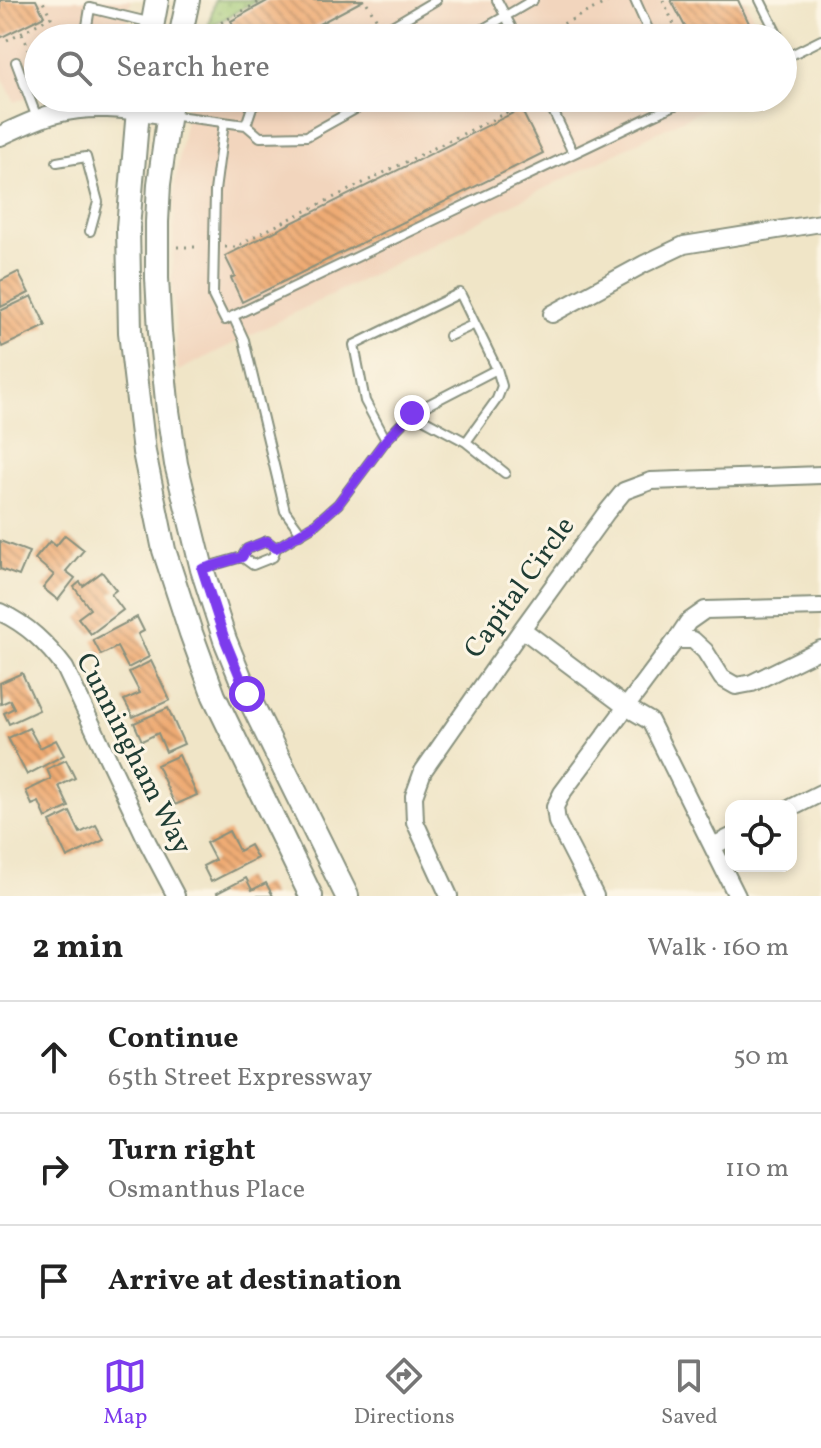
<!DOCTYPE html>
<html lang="en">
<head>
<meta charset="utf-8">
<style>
  :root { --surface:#fff; --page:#f6f6f6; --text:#222; --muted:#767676; --line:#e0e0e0; --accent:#7c3aed }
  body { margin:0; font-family:Vollkorn,serif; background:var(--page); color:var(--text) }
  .controls { position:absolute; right:24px; bottom:24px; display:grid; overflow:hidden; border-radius:16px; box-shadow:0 4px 12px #0003 }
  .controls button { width:72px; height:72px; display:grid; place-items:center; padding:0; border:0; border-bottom:2px solid var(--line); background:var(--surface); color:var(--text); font:40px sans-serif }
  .stop { position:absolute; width:24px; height:24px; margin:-18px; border:6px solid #7c3aed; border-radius:50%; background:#fff }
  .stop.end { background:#7c3aed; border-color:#fff; box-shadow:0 2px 8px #0008 }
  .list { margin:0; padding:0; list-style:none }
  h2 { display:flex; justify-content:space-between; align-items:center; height:104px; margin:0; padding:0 32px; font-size:34px }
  h2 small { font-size:26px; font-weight:400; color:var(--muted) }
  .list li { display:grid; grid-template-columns:52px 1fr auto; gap:24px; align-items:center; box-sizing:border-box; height:112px; padding:0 32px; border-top:2px solid var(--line) }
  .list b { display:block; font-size:30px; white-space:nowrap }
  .list p { margin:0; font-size:26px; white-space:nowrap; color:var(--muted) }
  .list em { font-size:26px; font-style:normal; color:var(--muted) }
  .icon { flex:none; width:44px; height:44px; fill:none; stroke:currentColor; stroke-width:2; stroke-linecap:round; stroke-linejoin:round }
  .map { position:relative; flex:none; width:821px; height:896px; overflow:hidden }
  .search { position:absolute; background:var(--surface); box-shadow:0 4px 12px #0003; left:24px; right:24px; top:24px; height:88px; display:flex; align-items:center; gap:20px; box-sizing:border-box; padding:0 28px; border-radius:44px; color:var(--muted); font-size:30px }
  .sheet { height:440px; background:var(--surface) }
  nav { display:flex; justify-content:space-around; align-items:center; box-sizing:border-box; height:112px; border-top:2px solid var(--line); background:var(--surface); font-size:22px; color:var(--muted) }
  nav a { display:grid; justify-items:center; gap:4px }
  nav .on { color:var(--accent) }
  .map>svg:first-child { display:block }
  .built { fill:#f2d5bd }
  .grass { fill:url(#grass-dots); stroke:#5f8253; stroke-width:2 }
  .building { fill:url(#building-back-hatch) }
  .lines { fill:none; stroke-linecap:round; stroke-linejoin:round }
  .service-casing { stroke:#88917e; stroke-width:12 }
  .minor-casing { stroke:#88917e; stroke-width:20 }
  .tertiary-casing { stroke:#88917e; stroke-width:22 }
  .secondary-casing { stroke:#88917e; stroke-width:26 }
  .path { stroke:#88917e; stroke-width:3; stroke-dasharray:2 6; stroke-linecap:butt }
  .service { stroke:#fff; stroke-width:8 }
  .minor { stroke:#fff; stroke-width:16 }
  .tertiary { stroke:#fff; stroke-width:18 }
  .secondary { stroke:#fff; stroke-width:22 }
  .route { stroke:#7c3aed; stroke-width:10 }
  .labels { text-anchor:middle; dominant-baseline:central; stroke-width:6; stroke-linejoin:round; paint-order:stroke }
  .street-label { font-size:28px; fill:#1f3d34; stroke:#fcf5e5 }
</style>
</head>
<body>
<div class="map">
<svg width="821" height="896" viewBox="0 0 821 896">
  <defs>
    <pattern id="grass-dots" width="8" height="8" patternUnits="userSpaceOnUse" patternTransform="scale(2)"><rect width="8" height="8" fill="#9fc772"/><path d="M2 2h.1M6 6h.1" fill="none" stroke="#81a35e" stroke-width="1.8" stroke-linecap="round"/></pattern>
    <pattern id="building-back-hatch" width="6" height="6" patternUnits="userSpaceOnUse" patternTransform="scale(2)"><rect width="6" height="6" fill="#efac75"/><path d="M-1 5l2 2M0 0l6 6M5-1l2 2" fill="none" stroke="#c18d61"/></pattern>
  </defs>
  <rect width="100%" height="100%" fill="#fcf5e5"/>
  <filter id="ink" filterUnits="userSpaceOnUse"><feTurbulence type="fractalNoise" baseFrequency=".0125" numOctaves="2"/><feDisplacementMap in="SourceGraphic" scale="16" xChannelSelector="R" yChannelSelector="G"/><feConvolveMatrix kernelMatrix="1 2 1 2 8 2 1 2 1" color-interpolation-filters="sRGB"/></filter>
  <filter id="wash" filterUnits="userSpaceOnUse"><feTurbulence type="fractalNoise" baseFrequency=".006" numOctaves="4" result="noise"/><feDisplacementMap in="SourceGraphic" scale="32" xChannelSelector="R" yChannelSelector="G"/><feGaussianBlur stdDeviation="1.8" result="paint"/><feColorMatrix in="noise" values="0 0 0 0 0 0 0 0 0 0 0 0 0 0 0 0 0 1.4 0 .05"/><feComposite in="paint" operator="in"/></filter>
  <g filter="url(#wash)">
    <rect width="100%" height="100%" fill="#f0e5c7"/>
    <path class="built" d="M0,0H131L123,38H38V92L15,102L0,73Z
      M265,0H745L763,38H199V36Z
      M189,98H726L178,371L172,279L175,184Z"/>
    <path class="grass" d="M215,0H258L208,28Z"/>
    <g id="blocks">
      <path class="building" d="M0,0H36L44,16L0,38Z
        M269,0H364L293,38H240L231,21Z
        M671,0H738L756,38H691Z
        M521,109L543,153L242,302L231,278L235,276L225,256Z
        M18,272L29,293L1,307L0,281Z
        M32,296L46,326L2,347L0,342V311Z
        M65,535L84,550L66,571L75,578L58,600L43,588L54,575L35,559L50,541L56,546Z
        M0,541L29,552L19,576L0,569Z
        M102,572L116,590L111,594L123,610L91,634L78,618L90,609L74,587L80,582L83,586Z
        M137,617L144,631L138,634L149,657L128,668L117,647L101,655L93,640Z
        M151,661L170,700L133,717L124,700L140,693L129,672Z
        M22,673L39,710L9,724L4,713L14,708L10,700L1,704L0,683Z
        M168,708L184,744L166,752L158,733L142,741L134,723Z
        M29,728L40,748L56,740L64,755L27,775L8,738Z
        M179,755L197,795L175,805L157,765Z
        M66,760L75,778L59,786L69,807L46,818L39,802L32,805L26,791L51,779L47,769Z
        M70,812L80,833L96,825L104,840L67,858L50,822Z
        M229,831L239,851L250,845L257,858L211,882L203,866L215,860L206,843Z
        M246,878L252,890L266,883L273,896H219L217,893Z"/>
    </g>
  </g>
  <g filter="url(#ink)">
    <use href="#blocks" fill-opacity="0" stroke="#88917e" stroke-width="2"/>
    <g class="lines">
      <g class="service-casing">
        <path id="service" d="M497,0L517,38
          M635,0L652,38
          M760,0L779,38
          M85,38L90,8L152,23
          M372,38L436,0
          M468,38L533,0
          M783,45L789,56L821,40
          M16,62L37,118
          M547,98L573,153
          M169,115L246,125L260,137L307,136L375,98
          M224,122L215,191L213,296L225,320L681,102L679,98
          M246,125L252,107L265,98
          M57,162L86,157L98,202L90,231
          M233,316L244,340L285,511L301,533
          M449,336L475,324
          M412,413L466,442L505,473
          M386,440L365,401L354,345L460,293L497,369L502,386L497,399L466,442
          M242,557L253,565L273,557L276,548L313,526L338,504L386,440L412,413L497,369
          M203,568L242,557L247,549L267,541L276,548"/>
      </g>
      <g class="minor-casing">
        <path id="minor" d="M552,314L644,264L684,245L821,223
          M0,612C28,625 47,644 65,668L148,843L176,896
          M522,629L626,707L650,721L737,896
          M676,640H693L705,651L722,678L736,686L752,683L821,649
          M791,808L821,793
          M713,846L731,837
          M449,896L415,822L414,796L423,771L522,629L606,513L624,491L651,481L821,475
          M595,896L557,822L555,807L562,793L676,640L688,622L705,610L821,607"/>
      </g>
      <g class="tertiary-casing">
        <path id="tertiary" d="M0,136C19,127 37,118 57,113C94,103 132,110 169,115"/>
      </g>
      <g class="secondary-casing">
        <path id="secondary" d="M150,38L157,0
          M180,38L188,0
          M139,98L128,228L130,332L144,452L164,550L191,633L214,696L311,896
          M171,98L159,184L157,222V278L160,332L168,411L176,464L202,569L225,640L247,694L347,896"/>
      </g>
      <path class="path" d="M663,0L680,38
        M367,3L378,22
        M22,34L28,46L33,68
        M200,34L263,0
        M535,38L611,0
        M7,40L51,17L42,0
        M177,247H201
        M225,247H236L251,238L526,103L523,98"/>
      <use href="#service" class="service"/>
      <use href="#minor" class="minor"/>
      <use href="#tertiary" class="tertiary"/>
      <use href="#secondary" class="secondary"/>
    </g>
  </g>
  <g class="lines" filter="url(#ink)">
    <path class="route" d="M247,694L225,640L202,569L242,557L247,549L267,541L276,548L313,526L338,504L386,440L412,413"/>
  </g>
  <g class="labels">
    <g class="street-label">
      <text transform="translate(520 588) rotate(-54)">Capital Circle</text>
      <text transform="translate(133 754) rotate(63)">Cunningham Way</text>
    </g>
  </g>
</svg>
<div class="controls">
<button><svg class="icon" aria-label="locate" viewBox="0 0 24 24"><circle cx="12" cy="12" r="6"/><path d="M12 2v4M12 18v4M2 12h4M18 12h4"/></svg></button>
</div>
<div class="stop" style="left:247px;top:694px"></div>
<div class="stop end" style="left:412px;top:413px"></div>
<div class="search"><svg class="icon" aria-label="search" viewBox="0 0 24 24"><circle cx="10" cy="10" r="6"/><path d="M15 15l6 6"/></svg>Search here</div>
</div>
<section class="sheet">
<h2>2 min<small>Walk · 160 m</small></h2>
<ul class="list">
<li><svg class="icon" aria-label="ahead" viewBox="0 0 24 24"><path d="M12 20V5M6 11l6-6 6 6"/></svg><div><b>Continue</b><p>65th Street Expressway</p></div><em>50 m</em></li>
<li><svg class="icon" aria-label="right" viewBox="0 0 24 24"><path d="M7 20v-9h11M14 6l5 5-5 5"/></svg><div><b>Turn right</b><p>Osmanthus Place</p></div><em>110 m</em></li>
<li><svg class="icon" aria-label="arrive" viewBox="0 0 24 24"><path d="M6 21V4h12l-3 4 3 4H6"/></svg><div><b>Arrive at destination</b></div></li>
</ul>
</section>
<nav>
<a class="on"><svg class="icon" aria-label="map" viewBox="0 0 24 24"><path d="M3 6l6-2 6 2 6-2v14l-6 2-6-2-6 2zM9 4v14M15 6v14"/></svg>Map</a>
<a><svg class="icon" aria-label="directions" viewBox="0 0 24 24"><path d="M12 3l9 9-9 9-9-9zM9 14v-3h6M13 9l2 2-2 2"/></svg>Directions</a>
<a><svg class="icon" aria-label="saved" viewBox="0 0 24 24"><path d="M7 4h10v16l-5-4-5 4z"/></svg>Saved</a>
</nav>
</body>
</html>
